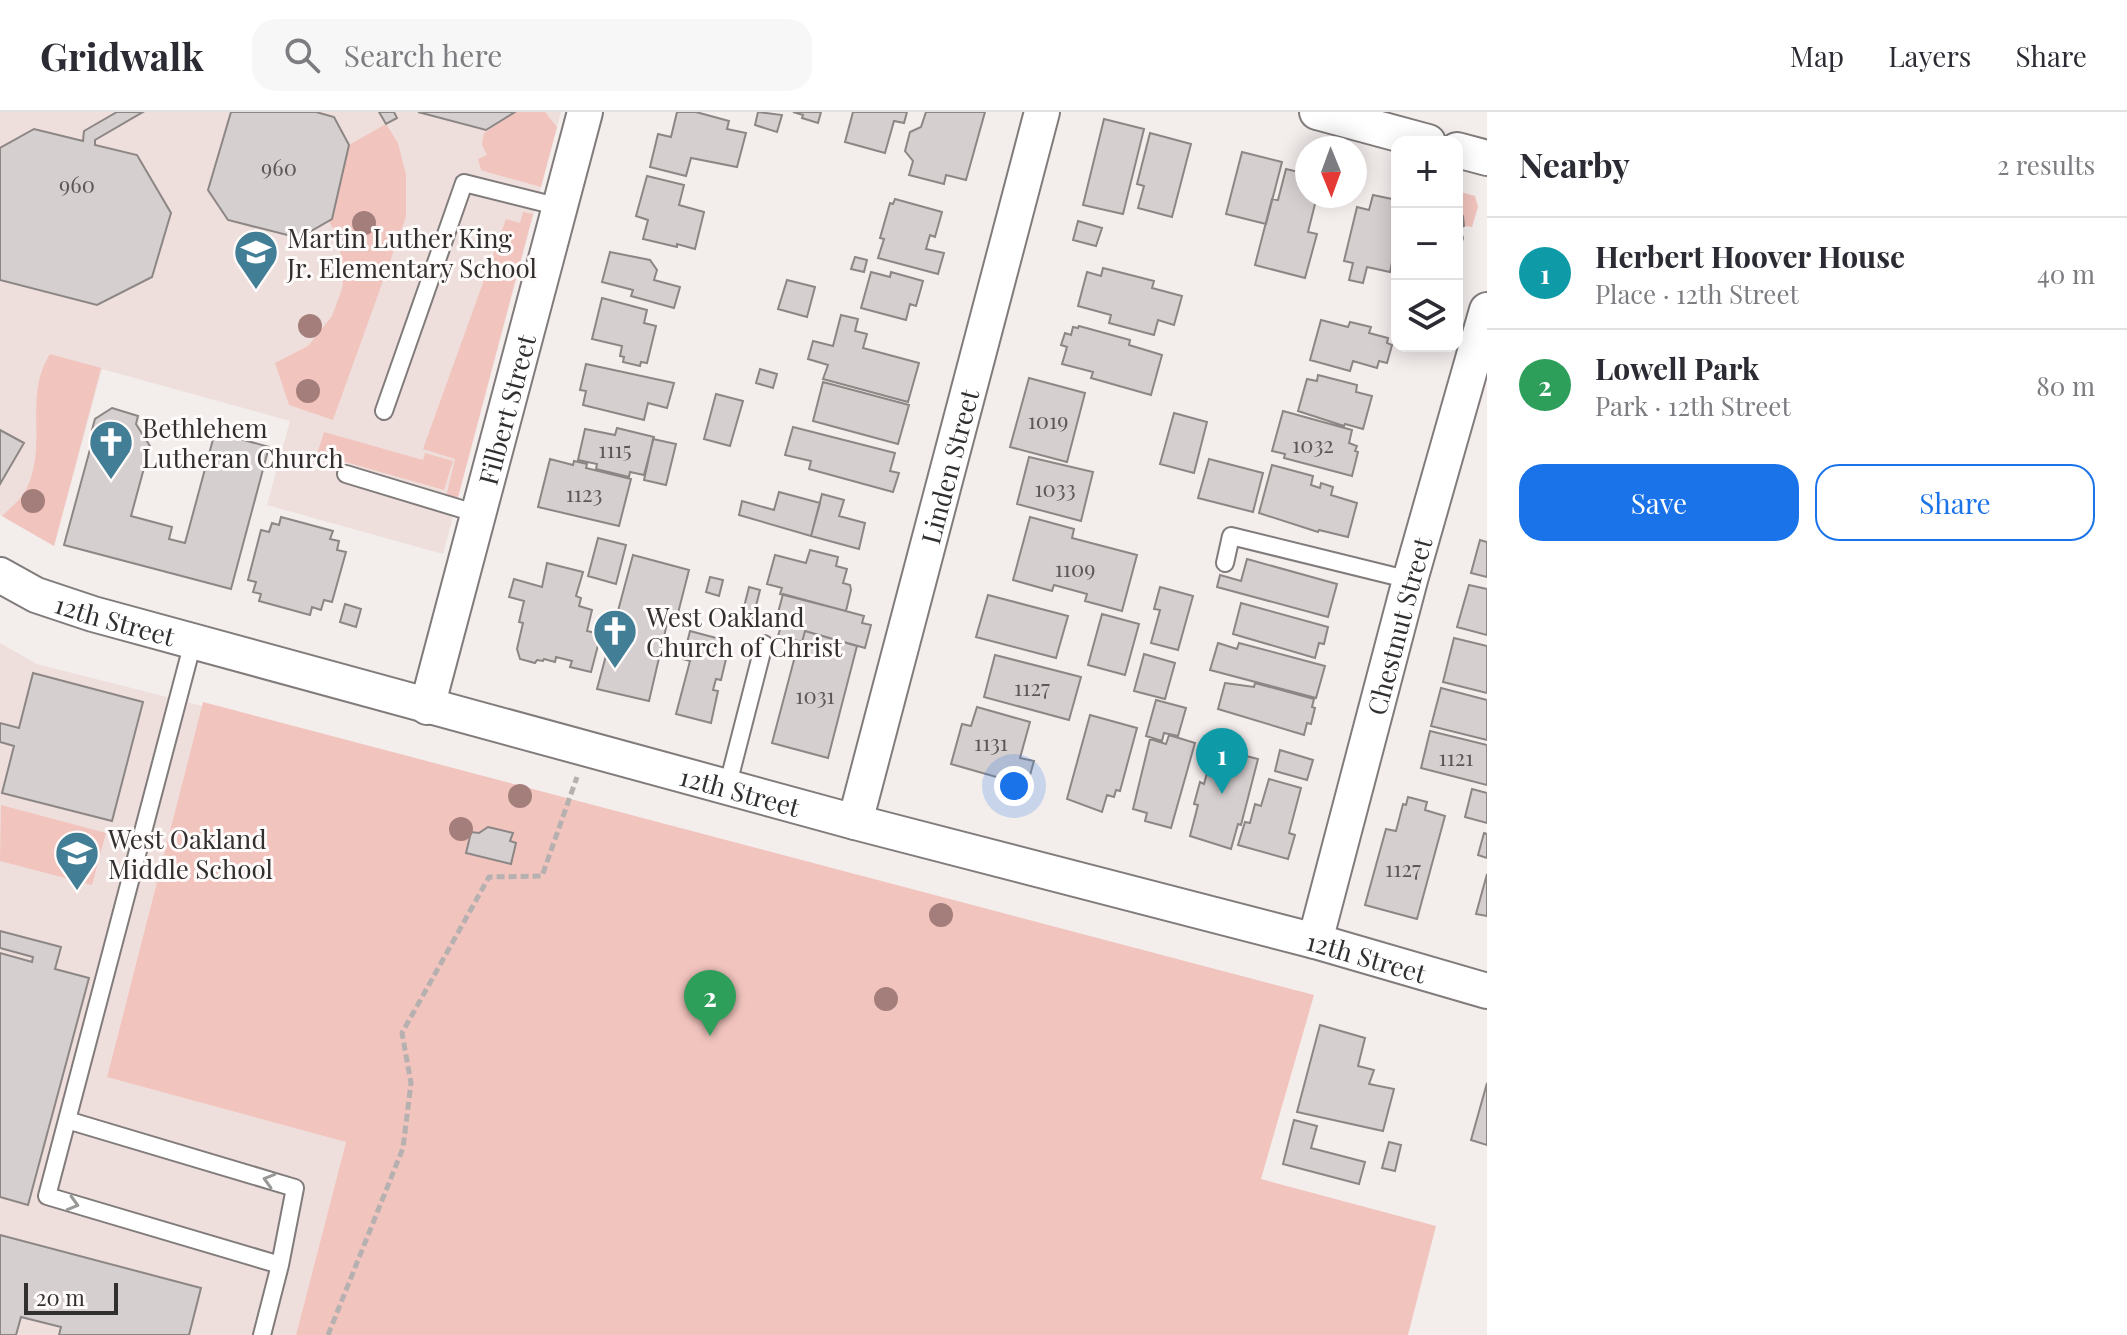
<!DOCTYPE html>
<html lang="en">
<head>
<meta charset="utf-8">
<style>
  :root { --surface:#fff; --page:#f7f7f7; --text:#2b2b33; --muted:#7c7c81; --line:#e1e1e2; --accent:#1a73e8 }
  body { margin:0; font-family:"Playfair Display",serif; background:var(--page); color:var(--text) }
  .controls { position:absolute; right:24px; top:24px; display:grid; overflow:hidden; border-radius:16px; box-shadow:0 4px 20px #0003 }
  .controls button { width:72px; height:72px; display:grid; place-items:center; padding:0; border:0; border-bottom:2px solid var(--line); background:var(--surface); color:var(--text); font:40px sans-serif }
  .compass { position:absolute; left:1295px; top:24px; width:72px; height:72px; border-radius:50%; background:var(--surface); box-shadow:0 4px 20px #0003; rotate:179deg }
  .scale { position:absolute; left:24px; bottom:20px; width:94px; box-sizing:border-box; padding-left:8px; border:4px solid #32302f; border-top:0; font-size:22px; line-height:28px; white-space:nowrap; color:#32302f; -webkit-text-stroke:6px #fffbfa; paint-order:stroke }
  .you { position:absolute; left:1014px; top:674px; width:28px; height:28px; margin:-20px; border:6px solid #fff; border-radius:50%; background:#1a73e8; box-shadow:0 0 0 12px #1a73e833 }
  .badge { display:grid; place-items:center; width:52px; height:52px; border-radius:50%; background:var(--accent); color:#fff; font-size:26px; font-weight:700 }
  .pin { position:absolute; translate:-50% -66px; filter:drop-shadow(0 2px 4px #0008) }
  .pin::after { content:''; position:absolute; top:42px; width:28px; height:24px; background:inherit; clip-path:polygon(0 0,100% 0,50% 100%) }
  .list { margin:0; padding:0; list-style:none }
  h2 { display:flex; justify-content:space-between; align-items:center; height:104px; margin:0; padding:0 32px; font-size:34px }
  h2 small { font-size:26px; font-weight:400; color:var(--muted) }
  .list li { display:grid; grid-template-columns:52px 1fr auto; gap:24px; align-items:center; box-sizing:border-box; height:112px; padding:0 32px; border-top:2px solid var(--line) }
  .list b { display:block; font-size:30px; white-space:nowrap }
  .list p { margin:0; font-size:26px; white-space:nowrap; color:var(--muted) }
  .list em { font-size:26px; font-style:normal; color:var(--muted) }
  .actions { display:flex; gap:16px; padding:24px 32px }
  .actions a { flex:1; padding:18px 0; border:2px solid var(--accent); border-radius:24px; text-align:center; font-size:28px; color:var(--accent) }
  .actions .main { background:var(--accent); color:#fff }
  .icon { flex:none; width:44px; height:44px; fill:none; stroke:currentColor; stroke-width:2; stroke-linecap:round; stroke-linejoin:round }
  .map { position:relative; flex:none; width:1487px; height:1223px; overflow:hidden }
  header { display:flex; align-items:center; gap:48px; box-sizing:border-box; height:112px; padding:0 40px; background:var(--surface); border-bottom:2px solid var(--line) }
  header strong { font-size:38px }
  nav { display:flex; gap:44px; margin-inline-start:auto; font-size:28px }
  .search { width:560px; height:72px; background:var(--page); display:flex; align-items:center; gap:20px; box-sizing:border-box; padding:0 28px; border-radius:24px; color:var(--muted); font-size:30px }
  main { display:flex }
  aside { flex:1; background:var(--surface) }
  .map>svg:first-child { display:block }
  .built { fill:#eedfdc }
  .green { fill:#f2c4be }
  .building { fill:#d6cfcf; stroke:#8c8685; stroke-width:2 }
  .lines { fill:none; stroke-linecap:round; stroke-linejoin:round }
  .service-casing { stroke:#817c7b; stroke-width:20 }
  .minor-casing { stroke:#817c7b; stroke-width:38 }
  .path { stroke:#b6b1b0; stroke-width:5; stroke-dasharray:8 4; stroke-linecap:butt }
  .service { stroke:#fff; stroke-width:16 }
  .minor { stroke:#fff; stroke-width:34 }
  .tree { fill:#a37e7b }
  .oneway { stroke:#989897 }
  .labels { text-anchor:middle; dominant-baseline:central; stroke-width:6; stroke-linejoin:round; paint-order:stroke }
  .number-label { font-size:22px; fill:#5b5857 }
  .poi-label { font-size:26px; fill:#32302f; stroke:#fffbfa; text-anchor:start }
  .street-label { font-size:26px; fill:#32302f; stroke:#fffbfa }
</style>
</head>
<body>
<header>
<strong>Gridwalk</strong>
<div class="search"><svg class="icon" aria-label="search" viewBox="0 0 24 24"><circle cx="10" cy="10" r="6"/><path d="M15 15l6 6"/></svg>Search here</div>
<nav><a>Map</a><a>Layers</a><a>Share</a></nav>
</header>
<main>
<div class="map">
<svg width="1487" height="1223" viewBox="0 0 1487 1223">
  <rect width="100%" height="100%" fill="#f3edec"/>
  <path class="built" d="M0,0H561L443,442L267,393L290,309L102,257L54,434L0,403Z
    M0,531L37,552L202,594L107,964L346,1030L296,1223H0Z"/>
  <path class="green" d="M515,0H545L557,15L541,75L487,60L481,58L478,47L487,43L482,33L484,21Z
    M386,12L398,31L406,63V105L333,308L289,293L275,251L308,234L332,204L342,177L344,161L337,124L329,109L349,33Z
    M1457,79L1475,84L1478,95L1472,115L1464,114L1463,104L1457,99Z
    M523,100L533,102L458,385H446L455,347L423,337L506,107L520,111Z
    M50,242L101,256L54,434L2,404C11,395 21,388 27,376C48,330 23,285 50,242Z
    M324,320L423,348L425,341L453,349L444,378L317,342Z
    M203,590L1314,883L1261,1067L1436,1114L1408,1223H296L346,1030L107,965Z
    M1,693L106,721L92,773L0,749Z"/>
  <path class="building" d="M117,0H143L95,28V33L137,43L171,101L152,165L97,193L0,168V36L34,17L83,29L84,19Z
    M231,0H316L334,5L349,33L332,107L299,126L228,108L208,78Z
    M379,0H394L397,6L386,12Z
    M418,0H515L486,18Z
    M677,0H696L729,9L727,17L746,21L737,55L691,46L686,64L650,55L658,22L671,25Z
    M758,0L782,3L777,20L755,13Z
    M793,0H821L818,11L802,6L803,3Z
    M853,0H907L904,11L894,9L885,41L845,30Z
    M926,0H985L966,68L946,63L944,72L909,63L913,49L905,39L910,20L921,15Z
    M1104,7L1144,17L1123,102L1083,93Z
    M1150,21L1191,32L1172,105L1138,96L1144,74L1137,72Z
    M1242,40L1282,50L1266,112L1226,102Z
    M1286,57L1307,62V84H1317L1308,120L1317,122L1305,166L1255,153L1272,87L1278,88Z
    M647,64L684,73L679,93L704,100L695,137L677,132V135L643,127L648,108L636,104Z
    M1373,83L1397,88V142L1394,141L1390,160L1367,155L1363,171L1349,168L1353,151L1344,149L1357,95L1369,98Z
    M895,87L942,100L935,125L930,123L926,137L944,141L938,162L878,146L884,127L880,126L890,91L893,92Z
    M1457,99L1463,104L1464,114L1460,116L1463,126L1457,145Z
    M1078,109L1102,116L1096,134L1073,128Z
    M610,140L650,148L657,158L654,168L680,175L674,196L631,184L633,178L602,170Z
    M855,145L867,148L864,160L851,157Z
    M1103,156L1154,169L1152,176L1182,184L1174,213L1158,208L1154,223L1109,211L1111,203L1078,194L1087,160L1101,164Z
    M871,160L890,165L891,160L923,169L916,194L910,192L906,208L861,196Z
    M787,168L815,175L807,205L778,197Z
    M602,186L647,198L644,211L656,214L647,251L641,250L640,254L623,250L624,245L620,244L622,234L592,227Z
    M841,203L858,207L855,219L867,222L863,236L919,251L908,290L823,267L828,253L808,247L813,229L833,234Z
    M1321,208L1348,215L1350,210L1371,215L1369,221L1388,226L1387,231L1392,233L1387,251L1379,249L1377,256L1353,249L1350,259L1310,248Z
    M1079,214L1130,228L1129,233L1162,243L1151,283L1091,266L1093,260L1062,252L1067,235L1061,233L1065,221L1071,223L1073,215L1078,216Z
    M586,252L674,271L667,296L648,291L644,308L583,293L586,279L580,278Z
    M760,257L777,262L773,276L756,271Z
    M1318,263L1357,273L1356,280L1372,284L1363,317L1345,312L1344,314L1298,299L1307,267L1317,269Z
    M1029,266L1085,281L1067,350L1010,335Z
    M823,270L909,293L898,332L813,309Z
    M716,282L743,289L730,334L704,327Z
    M112,296L138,304L136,312L150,334L131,404L172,415L169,427L185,431L215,320L269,335L231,477L64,433L95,319L92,318L95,307Z
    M1283,299L1352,318L1349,331L1357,334L1355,339L1358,340L1352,364L1284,346L1285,342L1272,339Z
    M1174,301L1207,310L1194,361L1160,352Z
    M793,315L895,341L890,359L899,361L893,380L809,357L811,349L785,343Z
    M617,316L654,325L644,363L630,360L629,365L596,357L597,352L578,348L585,317L615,323Z
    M0,318L24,331L0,372Z
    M653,327L676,332L666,373L644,368Z
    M1029,345L1093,360L1081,409L1017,392Z
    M550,347L573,353L574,349L587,352L586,356L631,367L619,414L538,395Z
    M1209,347L1263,361L1253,400L1198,386Z
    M1272,353L1313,364L1311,373L1320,376L1321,371L1333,375L1331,383L1357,391L1348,425L1319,418L1318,420L1259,401Z
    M779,380L820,391L811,424L739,403L742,389L774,398Z
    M822,382L844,388L839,404L865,411L859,437L811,424Z
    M281,405L333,419L330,427L339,429L337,438L346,440L332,490L324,488L321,498L312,495L310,503L259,489L261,482L253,480L256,470L248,468L261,418L269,420L272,411L279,413Z
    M1030,405L1074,417L1072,426L1137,443L1122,499L1085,489L1087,482L1054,473L1052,479L1013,468Z
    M598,426L626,433L616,472L588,464Z
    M1480,428L1487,430V465L1471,461Z
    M810,438L838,445L836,454L847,457L843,471L850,473L851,478L846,499L780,482L782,476L767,472L775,443L806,451Z
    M633,443L689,458L677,505L669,503L649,589L597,577Z
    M1247,447L1337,472L1328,505L1217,475L1220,463L1241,469Z
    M547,451L583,460L576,484L581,486L579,494L592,498L587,519L601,522L591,560L570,555L572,549L556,545L555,550L544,547L543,549L537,548L535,551L520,547L517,537L523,511L519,510L524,489L509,485L514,467L542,475Z
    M710,465L723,468L719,484L706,480Z
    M1469,473L1487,477V523L1457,515Z
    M749,475L760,478L753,506L742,503Z
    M1160,475L1193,484L1178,538L1151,531L1160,498L1154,497Z
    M783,482L864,504L862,511L871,513L865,536L805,519L802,530L778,524L781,514L775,512Z
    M988,483L1068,504L1056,546L976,525Z
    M1241,491L1328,515L1324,532L1319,531L1315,546L1233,522Z
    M345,492L361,497L356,515L340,510Z
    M1102,502L1139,512L1125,563L1088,553Z
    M690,519L720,527L715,544L726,547L721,568L716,567L713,578L718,579L711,611L676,602L690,549L683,547Z
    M805,519L857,534L828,646L772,631L799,529L802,530Z
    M1454,526L1487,534V581L1443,570Z
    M1218,531L1237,537L1239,531L1325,554L1316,586L1210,558Z
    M1144,542L1175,551L1165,587L1134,579Z
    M995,543L1081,565L1069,608L984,585Z
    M33,561L143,590L112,709L2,681L14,634L0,630V611L19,616Z
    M1225,571L1254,575L1255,571L1314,587L1312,595L1315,596L1311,612L1307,611L1304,623L1218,597Z
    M1441,576L1487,588V628L1431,614Z
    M1156,588L1186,596L1178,624L1164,621L1162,629L1146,624Z
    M977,595L1030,610L1020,646L1034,649L1028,670L1008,665L1007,668L951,652L962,612L971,614Z
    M1090,603L1137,616L1120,679L1116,678L1114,685L1107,683L1102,700L1067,687Z
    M1430,619L1487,633V673L1421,656Z
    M1169,623L1195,631L1171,716L1145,709L1147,701L1133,697L1150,627L1166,632Z
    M1280,638L1313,648L1307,668L1275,659Z
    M1238,642L1258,647L1241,713L1238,712L1231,737L1190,724L1198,693L1194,692L1200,670L1204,672L1211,646L1234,652Z
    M1269,667L1301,676L1289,721L1295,723L1288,747L1238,733L1245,710L1250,711L1255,692L1261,694Z
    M1472,677L1487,681V711L1465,705Z
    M1408,685L1427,690L1425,698L1445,704L1417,807L1365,793L1386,717L1396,719L1403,692L1406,693Z
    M488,715L513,721L510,729L516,731L511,752L466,741L471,720L479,721Z
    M1484,721L1487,722V746L1478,743Z
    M1487,762V804L1476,802Z
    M0,819L61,835L55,857L89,866L28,1093L0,1085V841L32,850L33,845L0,836Z
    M1320,913L1365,926L1358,954L1374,958L1369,972L1394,977L1383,1019L1297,1000Z
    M1487,971V1033L1471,1028Z
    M1294,1008L1317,1014L1311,1036L1365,1050L1359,1072L1283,1052Z
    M1389,1030L1401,1033L1395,1059L1382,1056Z
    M0,1123L201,1176L189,1223H59L61,1215L21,1205L16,1223H0Z"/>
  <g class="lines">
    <g class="service-casing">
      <path id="service" d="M384,299L464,71L560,95
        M346,362L478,402
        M1225,451L1231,424L1410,468
        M193,530L47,1084L280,1153
        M727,676L764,532
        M67,1008L295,1076L280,1153L262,1223"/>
    </g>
    <g class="minor-casing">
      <g id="minor">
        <path d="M1317,0L1428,30"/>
        <path d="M1457,38L1487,46"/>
        <path id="s1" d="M0,463L36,483L93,502L855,710L1315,829L1487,879"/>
        <path id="s2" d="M427,595L585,0"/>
        <path id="s3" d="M855,710L1042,0"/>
        <path id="s4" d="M1315,829L1410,468L1487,198"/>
      </g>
    </g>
    <path class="path" d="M328,1223L403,1036L411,971L402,921L489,765L542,764L577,665"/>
    <use href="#service" class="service"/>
    <use href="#minor" class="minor"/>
  </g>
  <g class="tree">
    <circle cx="364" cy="111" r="12"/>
    <circle cx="310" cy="214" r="12"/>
    <circle cx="308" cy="279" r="12"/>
    <circle cx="33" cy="389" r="12"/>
    <circle cx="520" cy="684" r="12"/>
    <circle cx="461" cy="717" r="12"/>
    <circle cx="941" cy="803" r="12"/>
    <circle cx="886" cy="887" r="12"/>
  </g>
  <defs><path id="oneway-chevron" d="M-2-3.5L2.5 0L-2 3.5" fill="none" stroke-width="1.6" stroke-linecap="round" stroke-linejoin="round" transform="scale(2)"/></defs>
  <g class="oneway">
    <use href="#oneway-chevron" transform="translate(269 1068) rotate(-164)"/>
    <use href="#oneway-chevron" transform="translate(73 1092) rotate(16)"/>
  </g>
  <defs>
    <g id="school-pin" transform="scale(2.3)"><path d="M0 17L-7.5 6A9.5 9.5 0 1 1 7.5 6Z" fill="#427f96" stroke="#fffbfa"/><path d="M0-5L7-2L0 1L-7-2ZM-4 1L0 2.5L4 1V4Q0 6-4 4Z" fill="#fff"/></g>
    <g id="church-pin" transform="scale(2.3)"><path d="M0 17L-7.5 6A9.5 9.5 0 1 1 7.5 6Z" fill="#427f96" stroke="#fffbfa"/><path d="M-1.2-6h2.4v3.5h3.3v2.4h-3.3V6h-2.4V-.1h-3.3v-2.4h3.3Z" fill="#fff"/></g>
  </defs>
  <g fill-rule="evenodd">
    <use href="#school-pin" x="256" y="140"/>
    <use href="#church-pin" x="111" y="330"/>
    <use href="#church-pin" x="615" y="519"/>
    <use href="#school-pin" x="77" y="741"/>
  </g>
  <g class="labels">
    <g class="number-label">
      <text x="279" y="55">960</text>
      <text x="77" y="72">960</text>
      <text x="1048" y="308">1019</text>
      <text x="1313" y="332">1032</text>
      <text x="615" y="337">1115</text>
      <text x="1055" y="376">1033</text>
      <text x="584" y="381">1123</text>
      <text x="1075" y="456">1109</text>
      <text x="1032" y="575">1127</text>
      <text x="815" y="583">1031</text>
      <text x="991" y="630">1131</text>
      <text x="1456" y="645">1121</text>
      <text x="1403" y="756">1127</text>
    </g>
    <g class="poi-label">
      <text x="287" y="125">Martin Luther King<tspan x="287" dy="30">Jr. Elementary School</tspan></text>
      <text x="142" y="315">Bethlehem<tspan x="142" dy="30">Lutheran Church</tspan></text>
      <text x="646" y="504">West Oakland<tspan x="646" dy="30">Church of Christ</tspan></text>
      <text x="108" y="726">West Oakland<tspan x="108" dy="30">Middle School</tspan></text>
    </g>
    <g class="street-label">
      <text stroke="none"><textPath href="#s2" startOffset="308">Filbert Street</textPath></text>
      <text stroke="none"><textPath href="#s3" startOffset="368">Linden Street</textPath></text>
      <text stroke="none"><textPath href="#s1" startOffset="124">12th Street</textPath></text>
      <text stroke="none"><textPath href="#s4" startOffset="326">Chestnut Street</textPath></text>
      <text stroke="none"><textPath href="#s1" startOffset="772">12th Street</textPath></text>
      <text stroke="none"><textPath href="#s1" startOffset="1420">12th Street</textPath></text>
    </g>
  </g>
</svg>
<div class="controls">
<button>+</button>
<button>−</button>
<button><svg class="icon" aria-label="layers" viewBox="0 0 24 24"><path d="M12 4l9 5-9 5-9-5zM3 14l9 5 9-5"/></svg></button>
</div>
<svg class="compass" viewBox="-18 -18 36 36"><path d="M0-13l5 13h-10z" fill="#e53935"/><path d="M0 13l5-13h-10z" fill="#7c7c81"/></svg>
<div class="scale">20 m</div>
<div class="you"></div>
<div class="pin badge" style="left:1222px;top:682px;background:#0f9aa8">1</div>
<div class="pin badge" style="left:710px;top:924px;background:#2e9e5b">2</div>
</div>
<aside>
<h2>Nearby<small>2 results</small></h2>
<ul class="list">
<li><span class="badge" style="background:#0f9aa8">1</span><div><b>Herbert Hoover House</b><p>Place · 12th Street</p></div><em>40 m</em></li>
<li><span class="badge" style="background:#2e9e5b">2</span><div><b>Lowell Park</b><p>Park · 12th Street</p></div><em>80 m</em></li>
</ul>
<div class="actions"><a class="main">Save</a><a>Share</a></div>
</aside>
</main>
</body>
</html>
